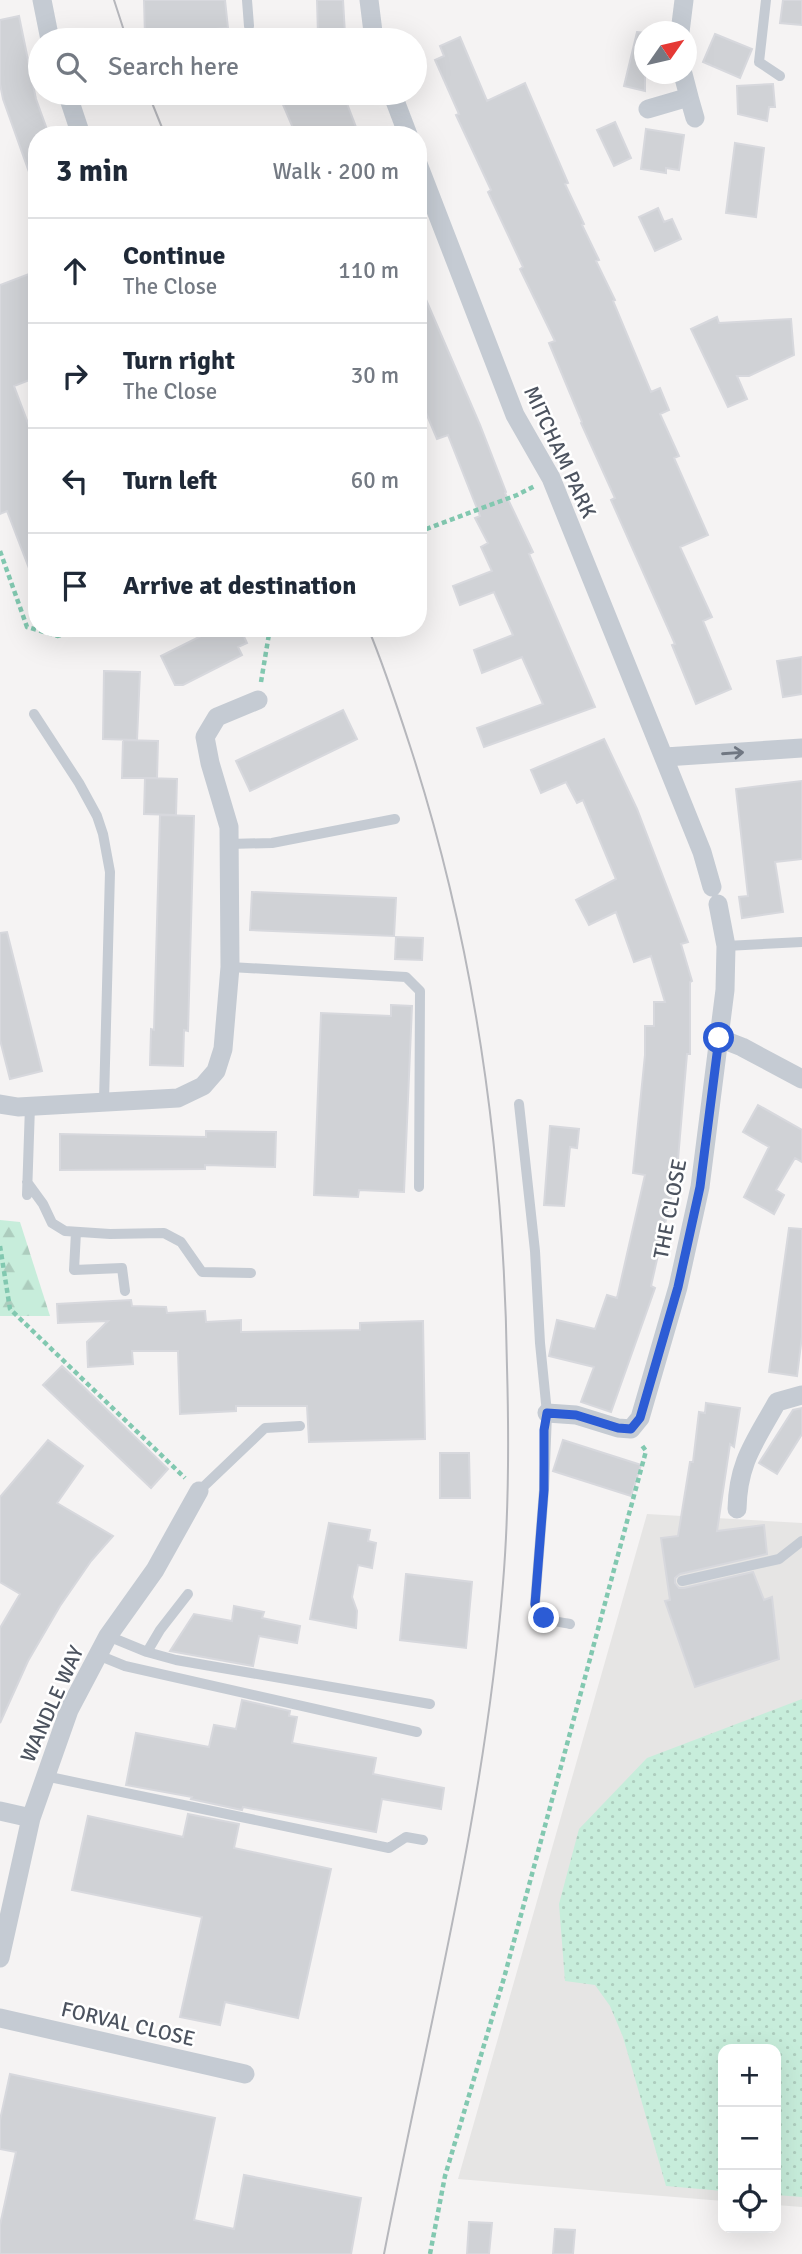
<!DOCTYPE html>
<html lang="en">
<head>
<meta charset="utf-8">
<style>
  :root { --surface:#fff; --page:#f6f6f7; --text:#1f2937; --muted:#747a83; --line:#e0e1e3 }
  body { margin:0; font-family:Signika,sans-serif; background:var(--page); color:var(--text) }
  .controls { position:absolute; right:21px; bottom:21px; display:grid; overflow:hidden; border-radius:14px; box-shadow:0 7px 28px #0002 }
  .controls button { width:63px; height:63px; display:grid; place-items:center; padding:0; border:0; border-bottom:2px solid var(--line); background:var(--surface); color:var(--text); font:35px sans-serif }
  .compass { position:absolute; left:634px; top:21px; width:63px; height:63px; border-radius:50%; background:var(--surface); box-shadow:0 7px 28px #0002; rotate:56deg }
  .stop { position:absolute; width:21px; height:21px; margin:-16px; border:5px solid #2c5cd5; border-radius:50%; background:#fff }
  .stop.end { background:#2c5cd5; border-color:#fff; box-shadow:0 2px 7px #0008 }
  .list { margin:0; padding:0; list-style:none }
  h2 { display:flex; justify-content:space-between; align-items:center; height:91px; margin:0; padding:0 28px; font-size:30px }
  h2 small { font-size:23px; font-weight:400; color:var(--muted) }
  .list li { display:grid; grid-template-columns:46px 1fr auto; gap:21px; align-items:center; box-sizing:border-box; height:105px; padding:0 28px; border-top:2px solid var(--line) }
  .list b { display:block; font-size:26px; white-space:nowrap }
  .list p { margin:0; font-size:23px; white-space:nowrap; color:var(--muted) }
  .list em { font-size:23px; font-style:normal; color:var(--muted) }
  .icon { flex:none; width:38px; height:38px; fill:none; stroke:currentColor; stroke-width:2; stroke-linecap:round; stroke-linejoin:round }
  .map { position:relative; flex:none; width:802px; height:2254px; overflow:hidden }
  .search { position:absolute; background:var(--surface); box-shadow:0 7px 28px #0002; left:28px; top:28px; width:399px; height:77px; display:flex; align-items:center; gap:18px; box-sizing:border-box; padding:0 24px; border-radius:38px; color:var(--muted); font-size:26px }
  .panel { position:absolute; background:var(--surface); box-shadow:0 7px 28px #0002; left:28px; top:126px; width:399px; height:511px; border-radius:28px }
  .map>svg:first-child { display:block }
  .education { fill:#e6e5e4 }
  .green { fill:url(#green-dots) }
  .forest { fill:url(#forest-firs) }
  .building { fill:#d0d2d6; stroke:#d7d8dd; stroke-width:2 }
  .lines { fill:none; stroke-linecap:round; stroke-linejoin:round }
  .path { stroke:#82c8b0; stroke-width:4.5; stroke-dasharray:5 3.5; stroke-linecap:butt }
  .service { stroke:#c5cbd3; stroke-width:10 }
  .minor { stroke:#c5cbd3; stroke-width:19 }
  .tram { stroke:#b6b7bc; stroke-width:2 }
  .oneway { stroke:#707782 }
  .route { stroke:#2c5cd5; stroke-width:9 }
  .labels { text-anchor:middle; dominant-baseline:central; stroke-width:5; stroke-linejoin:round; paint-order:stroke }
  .street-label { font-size:21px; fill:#4c535f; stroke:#fff }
</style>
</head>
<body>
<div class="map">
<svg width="802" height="2254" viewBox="0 0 802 2254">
  <defs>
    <pattern id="green-dots" width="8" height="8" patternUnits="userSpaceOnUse" patternTransform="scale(1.75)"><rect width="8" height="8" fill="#c7eddb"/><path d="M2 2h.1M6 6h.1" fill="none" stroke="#adcdbe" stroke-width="1.8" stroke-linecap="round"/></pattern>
    <pattern id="forest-firs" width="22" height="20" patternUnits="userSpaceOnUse" patternTransform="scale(1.75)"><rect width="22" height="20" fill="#c7eddb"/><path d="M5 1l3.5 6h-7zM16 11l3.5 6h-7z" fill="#adcdbe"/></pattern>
  </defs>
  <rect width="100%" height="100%" fill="#f5f3f3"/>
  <path class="education" d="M647,1514L802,1523V2207L776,2205V2049H723V2201L458,2179Z"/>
  <path class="green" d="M802,1699V2197L776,2195V2049H723V2191L666,2186L623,2037L610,2006L595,1985L565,1981L559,1904L579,1829L647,1758Z"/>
  <path class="forest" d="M0,1220L20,1222L50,1316H0Z"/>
  <path class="building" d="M144,0H225L228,28L180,32V36L145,37Z
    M317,0H343L345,34L318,35Z
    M783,0H802V25L780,23Z
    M19,16L36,99L49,135H37V186H34L3,99L0,84V20Z
    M637,32L645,33V91L624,86Z
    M715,34L752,49L740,78L703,62Z
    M460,37L487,101L525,83L568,183L565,184L584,224L582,225L599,260L596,261L615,300L613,301L651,392L660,388L669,410L660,414L679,456L674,458L708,535L680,547L712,617L703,621L731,689L696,704L672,645L675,644L611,500L615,498L581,423L582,422L549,343L555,341L520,269L523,267L488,192L491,190L456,115L459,114L435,60L444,56L440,46Z
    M773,84L775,107H769L767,121L738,114L737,86Z
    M278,93H343L359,135H296Z
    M615,122L631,158L614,166L597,130Z
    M646,129L684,135L679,170L666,168V173L641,169Z
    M735,143L764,148L756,217L726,213Z
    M658,208L664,222L672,219L681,239L655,251L639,217Z
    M37,271V329L30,332L37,349V377L14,386L37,447L35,584L7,511L0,514V285Z
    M418,281L480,425L506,492L505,493L533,552L529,554L595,707L484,747L477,728L543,704L522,657L482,673L474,650L513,635L494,592L460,605L453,586L492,571L481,547L488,543L475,518L480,516L448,435L437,439L418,394Z
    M717,317L719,323L791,319L794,355L749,376H737L747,399L728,407L691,329Z
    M217,628H240L247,643L238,647L242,655L183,685H175L161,656Z
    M802,657V694L783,697L777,661Z
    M104,671L140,672L137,740L103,739Z
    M343,710L357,739L250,791L236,761Z
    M604,739L637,809L688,942L681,944L692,981L690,982V1054H687L677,1171L651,1286L655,1288L611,1412L581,1402L594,1367L549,1356L557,1320L595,1329L607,1295L617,1298L645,1175L633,1173L645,1055V1026H654V1002H665L651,956L634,962L616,912L589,925L576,900L616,879L583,800L577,803L566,782L541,793L531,770Z
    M123,740L158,741L157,778H122Z
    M145,778L177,779L176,815L144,814Z
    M802,781V859L775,862L783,912L742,918L739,897L748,896L736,789Z
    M160,815L194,816L188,1031L184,1030L183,1066L150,1065L151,1029L154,1030Z
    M252,892L396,898L394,936L250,930Z
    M7,932L42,1071L10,1079L0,1040V933Z
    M396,937L423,938L422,960L395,959Z
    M391,1005L412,1006L404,1192L359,1190L358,1197L314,1195L321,1013L391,1016Z
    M758,1105L802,1130V1162L795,1158L776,1190L784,1195L774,1214L744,1197L769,1147L743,1132Z
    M550,1126L579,1129L577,1148L570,1147L564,1206L544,1205Z
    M206,1131L276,1132L275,1167L205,1165V1169L60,1170V1134L206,1137Z
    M789,1228L802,1229V1336L797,1376L769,1372Z
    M131,1300L132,1306L166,1307L167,1313L205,1311L206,1322L241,1320V1332L360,1330V1323L423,1321L425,1439L309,1442L307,1406H236V1411L180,1414L178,1351H132L133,1364L88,1367L87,1342L108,1321L58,1323L57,1304Z
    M62,1366L168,1469L151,1488L43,1385Z
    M706,1403L740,1408L734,1447L730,1444L717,1531L764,1525L767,1554L680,1574L675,1578V1583L679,1588H684L753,1572L764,1600L772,1597L779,1659L695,1687L665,1601L670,1600L661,1538L678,1536L690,1462H693L699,1412L705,1413Z
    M802,1408V1434L777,1474L759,1463L793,1410Z
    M48,1440L83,1466L57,1503L113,1536L91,1561L60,1606L28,1661L0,1723V1628L20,1594L0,1582V1497Z
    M563,1440L641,1465L631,1496L553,1471Z
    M440,1453H469L470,1498H440Z
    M329,1523L370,1530L368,1541L376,1543L372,1568L358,1565L352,1597L357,1611L356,1628L310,1619Z
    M406,1574L472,1582L466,1648L400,1640Z
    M234,1606L264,1612L262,1618L300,1626L297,1643L259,1636L253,1666L170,1651L194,1614L232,1621Z
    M242,1700L290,1711L289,1716L297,1717L292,1743L376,1758L373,1774L444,1788L441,1809L382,1799L376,1832L243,1807L242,1810L191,1799L192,1797L126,1785L136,1733L209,1747L214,1725L236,1729Z
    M188,1814L239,1824L234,1848L331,1869L298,2018L225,2002L220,2025L180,2017L202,1917L72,1890L88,1816L183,1837Z
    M10,2074L215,2118L194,2220L234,2229L244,2175L361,2198L351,2254H0V2225L16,2152L0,2149V2120Z
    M469,2222L492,2223L489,2254H467Z
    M555,2229L575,2230L573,2254H553Z"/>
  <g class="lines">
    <path class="path" d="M418,532L517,495L535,486
      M0,551L27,627L58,636L80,628
      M261,682L270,628
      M0,1246L10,1309L185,1478
      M430,2254L445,2176L504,1978L646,1451L641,1444"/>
    <path class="service" d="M247,0L249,26
      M766,0L759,62L780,76
      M34,714L79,783L97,816L103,834L110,872L104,1101
      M229,844L272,843L395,819
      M726,946L802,942
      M230,967L406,977L420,991L419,1187
      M519,1104L535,1251L540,1343L547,1413L544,1490L535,1604C539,1621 554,1621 570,1624
      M27,1182L43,1204L52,1223L65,1231L110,1234L164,1233L181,1242L202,1272L251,1273
      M27,1195L30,1106
      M76,1232L74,1270L122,1268L125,1291
      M199,1491L265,1428L300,1426
      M682,1581L779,1559L802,1541
      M108,1636L147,1652L176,1660L430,1704
      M147,1652L160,1630L188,1594
      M98,1655L125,1666L417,1732
      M45,1776L389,1848L406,1837L423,1840"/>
    <path class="minor" d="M42,0L50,40
      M369,0L374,40
      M680,32L684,0
      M67,93L81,135
      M392,93L408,135
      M689,97L695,118
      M648,109L689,97L683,74
      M418,164L515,415L551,478L702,852L712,887
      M665,757L802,748
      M719,1038L742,1047L802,1079
      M0,1104L18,1107L178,1098L203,1086L216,1071L223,1049L230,967L229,827L210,763L205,737L217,717L258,700
      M547,1413L576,1415L618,1428L631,1429L640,1418L678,1287L700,1187L725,990L726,946L718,904
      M737,1509C738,1462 755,1442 777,1402L802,1395
      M0,1811L31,1818
      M0,1958L31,1818L69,1710L108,1636L155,1570L199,1491
      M0,2018L245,2074"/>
    <path class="tram" d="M114,0L127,40
      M148,93L165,135
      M368,628C384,666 397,706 410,746C475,946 504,1157 507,1367C509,1439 509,1511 503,1583C485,1810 427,2032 384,2254"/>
  </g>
  <defs><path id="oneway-shaft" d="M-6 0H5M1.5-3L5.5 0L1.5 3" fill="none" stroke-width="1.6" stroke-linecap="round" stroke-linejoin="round" transform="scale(1.75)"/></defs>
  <use class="oneway" href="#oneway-shaft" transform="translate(733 753) rotate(-4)"/>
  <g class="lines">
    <path class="route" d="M544,1618L537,1613L535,1604L544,1490V1430L547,1413L576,1415L618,1428L631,1429L640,1418L678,1287L700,1187L719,1038"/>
  </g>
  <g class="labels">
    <g class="street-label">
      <text transform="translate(560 452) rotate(65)">MITCHAM PARK</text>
      <text transform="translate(670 1209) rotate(-79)">THE CLOSE</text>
      <text transform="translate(52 1704) rotate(-66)">WANDLE WAY</text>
      <text transform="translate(128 2024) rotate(13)">FORVAL CLOSE</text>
    </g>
  </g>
</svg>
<div class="controls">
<button>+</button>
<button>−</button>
<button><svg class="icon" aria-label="locate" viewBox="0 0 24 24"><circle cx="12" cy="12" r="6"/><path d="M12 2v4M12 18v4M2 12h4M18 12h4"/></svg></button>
</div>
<svg class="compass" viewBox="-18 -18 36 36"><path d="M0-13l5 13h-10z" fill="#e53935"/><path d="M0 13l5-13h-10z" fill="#747a83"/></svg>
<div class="stop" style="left:719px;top:1038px"></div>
<div class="stop end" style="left:544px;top:1618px"></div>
<div class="search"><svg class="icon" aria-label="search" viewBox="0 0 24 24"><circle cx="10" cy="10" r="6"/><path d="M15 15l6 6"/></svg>Search here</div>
<section class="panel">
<h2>3 min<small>Walk · 200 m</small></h2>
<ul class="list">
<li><svg class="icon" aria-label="ahead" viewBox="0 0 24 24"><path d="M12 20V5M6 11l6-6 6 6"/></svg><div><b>Continue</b><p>The Close</p></div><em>110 m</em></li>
<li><svg class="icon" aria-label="right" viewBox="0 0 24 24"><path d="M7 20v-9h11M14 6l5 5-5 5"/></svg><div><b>Turn right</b><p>The Close</p></div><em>30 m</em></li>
<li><svg class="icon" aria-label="left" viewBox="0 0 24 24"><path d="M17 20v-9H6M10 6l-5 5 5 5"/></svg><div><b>Turn left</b></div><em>60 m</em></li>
<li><svg class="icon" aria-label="arrive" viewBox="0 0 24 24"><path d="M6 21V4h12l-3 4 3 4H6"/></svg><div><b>Arrive at destination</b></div></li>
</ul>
</section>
</div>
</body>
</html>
